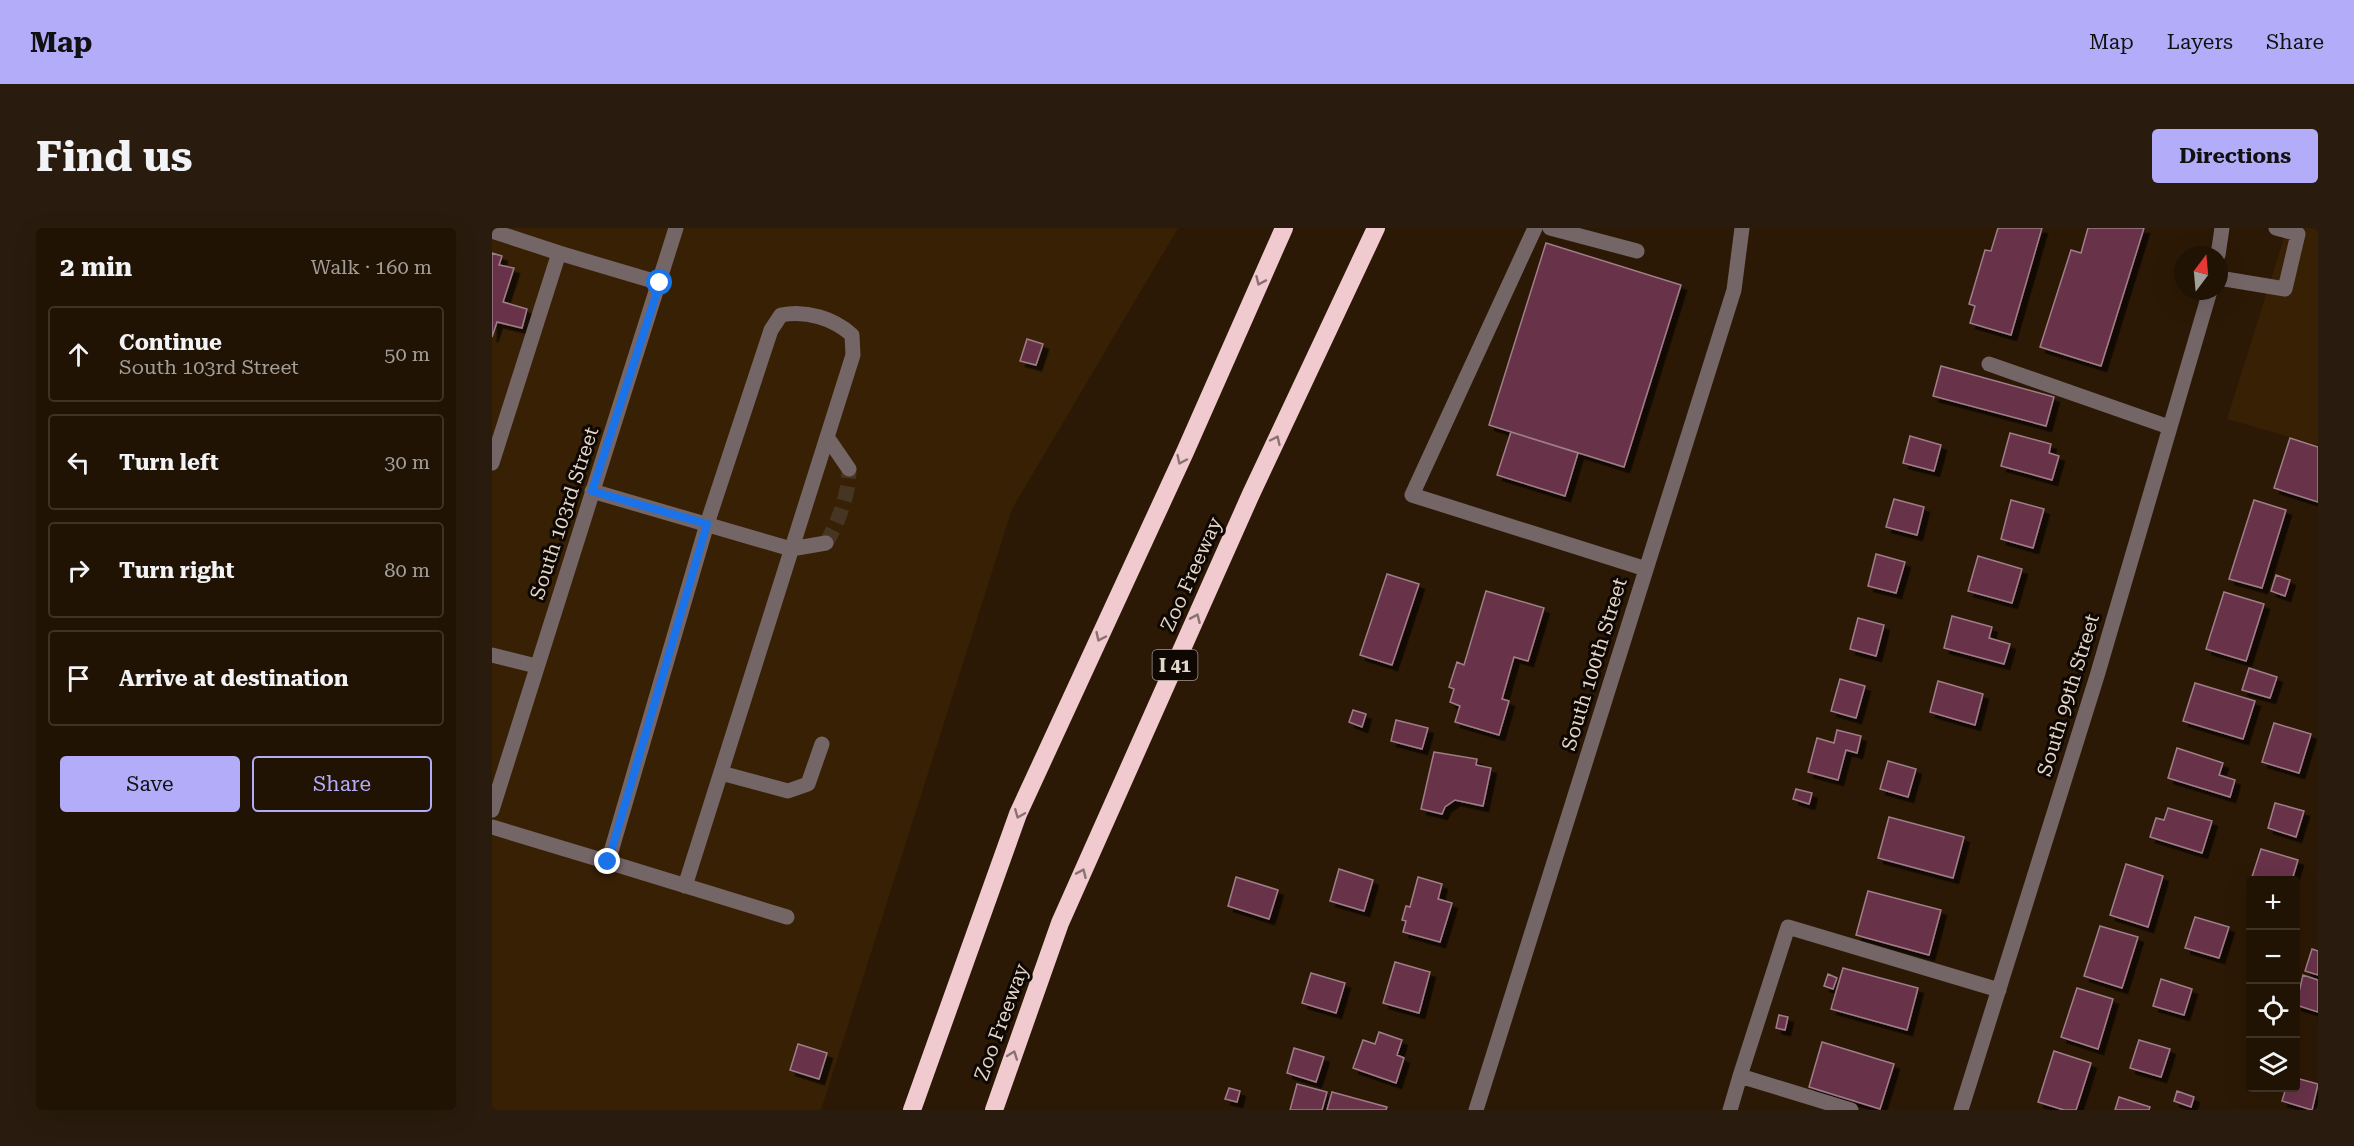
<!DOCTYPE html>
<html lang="en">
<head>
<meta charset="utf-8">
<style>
  :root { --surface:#211304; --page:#291c0e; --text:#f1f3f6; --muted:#a29e9a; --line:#3e3226; --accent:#b3adf9 }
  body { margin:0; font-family:"Roboto Serif",serif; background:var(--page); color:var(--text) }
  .controls { position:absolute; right:18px; bottom:18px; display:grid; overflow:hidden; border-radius:6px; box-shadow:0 6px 24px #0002 }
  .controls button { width:54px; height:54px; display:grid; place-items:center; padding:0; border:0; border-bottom:2px solid var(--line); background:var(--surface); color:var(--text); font:30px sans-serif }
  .compass { position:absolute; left:1682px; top:18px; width:54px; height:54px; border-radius:50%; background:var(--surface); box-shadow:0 6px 24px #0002; rotate:16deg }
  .stop { position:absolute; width:18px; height:18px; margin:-14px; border:4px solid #1a73e8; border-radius:50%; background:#fff }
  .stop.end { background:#1a73e8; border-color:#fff; box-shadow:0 2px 6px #0008 }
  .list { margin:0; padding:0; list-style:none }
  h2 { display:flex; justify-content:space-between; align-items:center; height:78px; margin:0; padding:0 24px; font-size:26px }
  h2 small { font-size:20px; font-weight:400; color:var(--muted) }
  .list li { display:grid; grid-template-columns:39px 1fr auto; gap:18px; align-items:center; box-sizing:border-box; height:96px; margin:0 12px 12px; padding:0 12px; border:2px solid var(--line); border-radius:6px }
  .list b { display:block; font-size:22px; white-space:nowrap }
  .list p { margin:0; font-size:20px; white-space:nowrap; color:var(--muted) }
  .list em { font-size:20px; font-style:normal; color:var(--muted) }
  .actions { display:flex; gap:12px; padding:18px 24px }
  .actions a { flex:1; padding:14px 0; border:2px solid var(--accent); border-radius:6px; text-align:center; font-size:21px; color:var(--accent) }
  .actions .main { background:var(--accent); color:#111 }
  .icon { flex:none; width:33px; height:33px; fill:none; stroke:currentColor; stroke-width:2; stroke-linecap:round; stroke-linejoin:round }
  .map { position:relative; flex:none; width:1826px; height:882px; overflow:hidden; border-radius:6px }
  header { display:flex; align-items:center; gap:36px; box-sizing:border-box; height:84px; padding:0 30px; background:var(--accent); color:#111 }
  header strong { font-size:28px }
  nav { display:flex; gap:33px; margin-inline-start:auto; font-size:21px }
  .intro { display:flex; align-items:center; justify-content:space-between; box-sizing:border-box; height:144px; padding:0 36px }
  h1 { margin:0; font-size:42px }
  .button { padding:15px 27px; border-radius:6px; background:var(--accent); color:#111; font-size:21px; font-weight:700 }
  main { display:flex; gap:36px; padding:0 36px }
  aside { flex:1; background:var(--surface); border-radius:6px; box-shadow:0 6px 24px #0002 }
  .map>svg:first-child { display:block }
  .built { fill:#372004 }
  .building { fill:#68314a; stroke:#9f7e8a; stroke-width:1.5; filter:url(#shadow) }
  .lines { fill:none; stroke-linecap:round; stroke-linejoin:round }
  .minor-tunnel { stroke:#473523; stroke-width:15; stroke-dasharray:15 8; stroke-linecap:butt }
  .minor { stroke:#746567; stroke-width:15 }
  .highway { stroke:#f0cacf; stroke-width:18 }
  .oneway { stroke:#8a7273 }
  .route { stroke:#1a73e8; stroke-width:8 }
  .labels { text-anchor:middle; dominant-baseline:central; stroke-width:6; stroke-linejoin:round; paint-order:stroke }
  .shield { fill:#0e0702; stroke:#a3988e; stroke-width:1.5 }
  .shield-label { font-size:18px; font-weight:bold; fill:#e3d6ca }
  .street-label { font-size:20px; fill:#e3d6ca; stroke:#0e0702 }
</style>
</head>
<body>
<header>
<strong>Map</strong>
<nav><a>Map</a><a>Layers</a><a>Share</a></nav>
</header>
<div class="intro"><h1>Find us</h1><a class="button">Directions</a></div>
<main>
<aside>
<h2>2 min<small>Walk · 160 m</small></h2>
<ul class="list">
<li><svg class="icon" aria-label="ahead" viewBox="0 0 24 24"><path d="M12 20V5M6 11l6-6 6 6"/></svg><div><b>Continue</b><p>South 103rd Street</p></div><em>50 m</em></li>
<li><svg class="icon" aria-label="left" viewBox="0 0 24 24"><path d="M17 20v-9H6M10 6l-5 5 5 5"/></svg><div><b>Turn left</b></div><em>30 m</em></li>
<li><svg class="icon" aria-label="right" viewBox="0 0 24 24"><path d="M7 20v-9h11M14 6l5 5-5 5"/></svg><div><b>Turn right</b></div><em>80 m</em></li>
<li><svg class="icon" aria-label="arrive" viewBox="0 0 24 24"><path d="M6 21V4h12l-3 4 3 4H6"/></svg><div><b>Arrive at destination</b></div></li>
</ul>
<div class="actions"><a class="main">Save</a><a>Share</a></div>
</aside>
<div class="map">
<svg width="1826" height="882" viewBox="0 0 1826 882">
  <defs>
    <filter id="shadow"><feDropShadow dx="5.5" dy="5.5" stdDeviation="0" flood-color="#0009"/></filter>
  </defs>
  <rect width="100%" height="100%" fill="#2c1905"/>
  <path class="built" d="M0,0H686L520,281L329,882H0Z
    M1795,0H1826V217L1735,191Z"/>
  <path class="building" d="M1506,0H1550L1519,107L1478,95L1483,78L1477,76L1493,22L1499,23Z
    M1596,0H1652L1609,138L1548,119L1579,22L1589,25Z
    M1054,15L1189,57L1132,239L997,197Z
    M0,25L10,28L7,37L22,40L11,74L35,81L30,100L5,94L0,109Z
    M535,111L551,116L544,137L528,133Z
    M1449,138L1562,169L1554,198L1441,168Z
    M1019,204L1086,225L1073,268L1005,247Z
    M1518,205L1559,216L1557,225L1567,228L1560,252L1509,238Z
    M1418,208L1449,217L1442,243L1411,235Z
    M1798,210L1826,219V274L1782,260Z
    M1402,271L1432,279L1425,307L1394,299Z
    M1519,272L1552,281L1541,320L1509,311Z
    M1762,272L1794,282L1770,360L1737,351Z
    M1384,326L1413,334L1404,365L1376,358Z
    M1486,328L1530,341L1520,375L1476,363Z
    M895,346L927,356L900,437L868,427Z
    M1784,347L1798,352L1793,368L1779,363Z
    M994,363L1052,380L1036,433L1022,429L1010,471L1017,473L1007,507L963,494L968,478L958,474L962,461L957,459L965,434L972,437Z
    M1732,364L1772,376L1754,433L1714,421Z
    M1460,388L1500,399L1497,410L1518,416L1512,436L1452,420Z
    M1366,390L1392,397L1384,428L1358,421Z
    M1757,440L1785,449L1778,470L1750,462Z
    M1348,451L1373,458L1364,490L1339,483Z
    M1446,453L1491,466L1483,497L1438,484Z
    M1703,455L1763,473L1751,511L1691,493Z
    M861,482L874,486L870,499L857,494Z
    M904,492L936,500L930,521L899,513Z
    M1782,495L1819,506L1807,545L1770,534Z
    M1345,502L1369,508L1365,525L1354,522L1346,552L1316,544L1325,510L1342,515Z
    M1685,520L1731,535L1727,547L1743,552L1738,569L1676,550Z
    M942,524L985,531L984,537L999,540L991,578L963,572L953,579L950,586L929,581Z
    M1396,533L1424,541L1416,569L1388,561Z
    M1304,561L1320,565L1317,576L1301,571Z
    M1783,575L1812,583L1804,609L1776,600Z
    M1676,580L1720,593L1710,625L1658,609L1664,590L1672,592Z
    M1397,589L1472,609L1461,650L1386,630Z
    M1769,621L1806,632L1800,652H1759Z
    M1634,636L1671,648L1656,699L1618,687Z
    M847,641L881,652L872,683L838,673Z
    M744,649L786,662L777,691L736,678Z
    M926,649L950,656L946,671L960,675L948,714L911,704L914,693L910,692L914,678L918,679Z
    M1376,663L1449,682L1437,727L1364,707Z
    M1703,689L1737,699L1727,730L1693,720Z
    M1608,698L1646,709L1630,760L1592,748Z
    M1820,721L1826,723V747L1813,743Z
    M903,734L938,744L927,785L891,775Z
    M1351,740L1426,760L1415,802L1339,781Z
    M819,745L853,755L844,785L810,775Z
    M1336,746L1345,750L1341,761L1332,758Z
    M1811,747L1826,752V784L1804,777Z
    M1669,751L1700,761L1692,787L1661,778Z
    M1585,760L1621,771L1606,821L1569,809Z
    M1287,787L1296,789L1293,802L1284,800Z
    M887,804L910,812L905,827L912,830L904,855L861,840L871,812L883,816Z
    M1647,812L1678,821L1669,849L1638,840Z
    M1330,814L1402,836L1388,881L1317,859Z
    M306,816L335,825L327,851L298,842Z
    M802,820L832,829L824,854L795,845Z
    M1562,823L1599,835L1584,882H1572L1546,874Z
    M1804,850L1826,856L1820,882L1790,873L1794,860H1804Z
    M805,856L835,864L830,882H798Z
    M737,860L748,863L745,874L733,871Z
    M1685,863L1702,869L1699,879L1682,873Z
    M840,864L895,879L894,882H835Z
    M1627,869L1658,879L1657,882H1623Z"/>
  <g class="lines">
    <path class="minor-tunnel" d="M334,315C347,293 357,266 357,241"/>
    <path class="minor" d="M1043,0L920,267L1154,341
      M1058,0L1145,23
      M0,3L67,25
      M1726,27L1730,0
      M1727,50L1793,61L1806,6L1784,0
      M1497,136L1677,199
      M335,209L357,241
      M0,235L67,25L168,55
      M100,263L299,321L334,315
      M0,427L44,438
      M229,545L296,563L316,556L330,516
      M0,582L184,0
      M0,599L116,634L215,296L279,102L289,87C314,82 341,90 360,107L361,127L193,658
      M116,634L295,689
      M1248,848L1296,699L1507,762
      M984,882L1242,62L1250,0
      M1238,882L1248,848L1359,882
      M1469,882L1605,448L1718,63"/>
    <path class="highway" d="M420,882L526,586L693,224L792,0
      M502,882L568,695L759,266L884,0"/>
  </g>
  <defs><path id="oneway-chevron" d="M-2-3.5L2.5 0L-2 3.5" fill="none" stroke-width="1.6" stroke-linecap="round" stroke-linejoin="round" transform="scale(1.5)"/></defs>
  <g class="oneway">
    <use href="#oneway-chevron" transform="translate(768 53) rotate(114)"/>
    <use href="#oneway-chevron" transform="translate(784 212) rotate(-65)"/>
    <use href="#oneway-chevron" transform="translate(689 232) rotate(115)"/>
    <use href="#oneway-chevron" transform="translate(704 390) rotate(-66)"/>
    <use href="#oneway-chevron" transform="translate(608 409) rotate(115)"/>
    <use href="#oneway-chevron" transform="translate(527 586) rotate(112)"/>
    <use href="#oneway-chevron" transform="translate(590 645) rotate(-66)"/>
    <use href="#oneway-chevron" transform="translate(521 827) rotate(-70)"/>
  </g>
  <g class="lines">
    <path class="route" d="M116,634L215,296L100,263L168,55"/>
  </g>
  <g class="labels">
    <rect class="shield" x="660.5" y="422" width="45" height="30" rx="4.5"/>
    <g class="shield-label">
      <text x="683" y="437">I 41</text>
    </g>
    <g class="street-label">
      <text transform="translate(72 285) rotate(-72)">South 103rd Street</text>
      <text transform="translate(699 346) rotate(-66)">Zoo Freeway</text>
      <text transform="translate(1102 436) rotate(-73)">South 100th Street</text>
      <text transform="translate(1576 467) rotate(-73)">South 99th Street</text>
      <text transform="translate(509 794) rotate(-70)">Zoo Freeway</text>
    </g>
  </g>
</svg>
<div class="controls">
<button>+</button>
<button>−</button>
<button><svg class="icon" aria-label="locate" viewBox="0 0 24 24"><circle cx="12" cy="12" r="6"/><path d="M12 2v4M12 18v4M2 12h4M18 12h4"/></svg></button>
<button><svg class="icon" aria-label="layers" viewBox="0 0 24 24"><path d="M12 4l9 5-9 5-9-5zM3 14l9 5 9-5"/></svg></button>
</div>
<svg class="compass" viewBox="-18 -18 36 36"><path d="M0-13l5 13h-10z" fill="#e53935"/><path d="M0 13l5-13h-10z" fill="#a29e9a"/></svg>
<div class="stop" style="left:168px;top:55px"></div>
<div class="stop end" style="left:116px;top:634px"></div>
</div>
</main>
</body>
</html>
